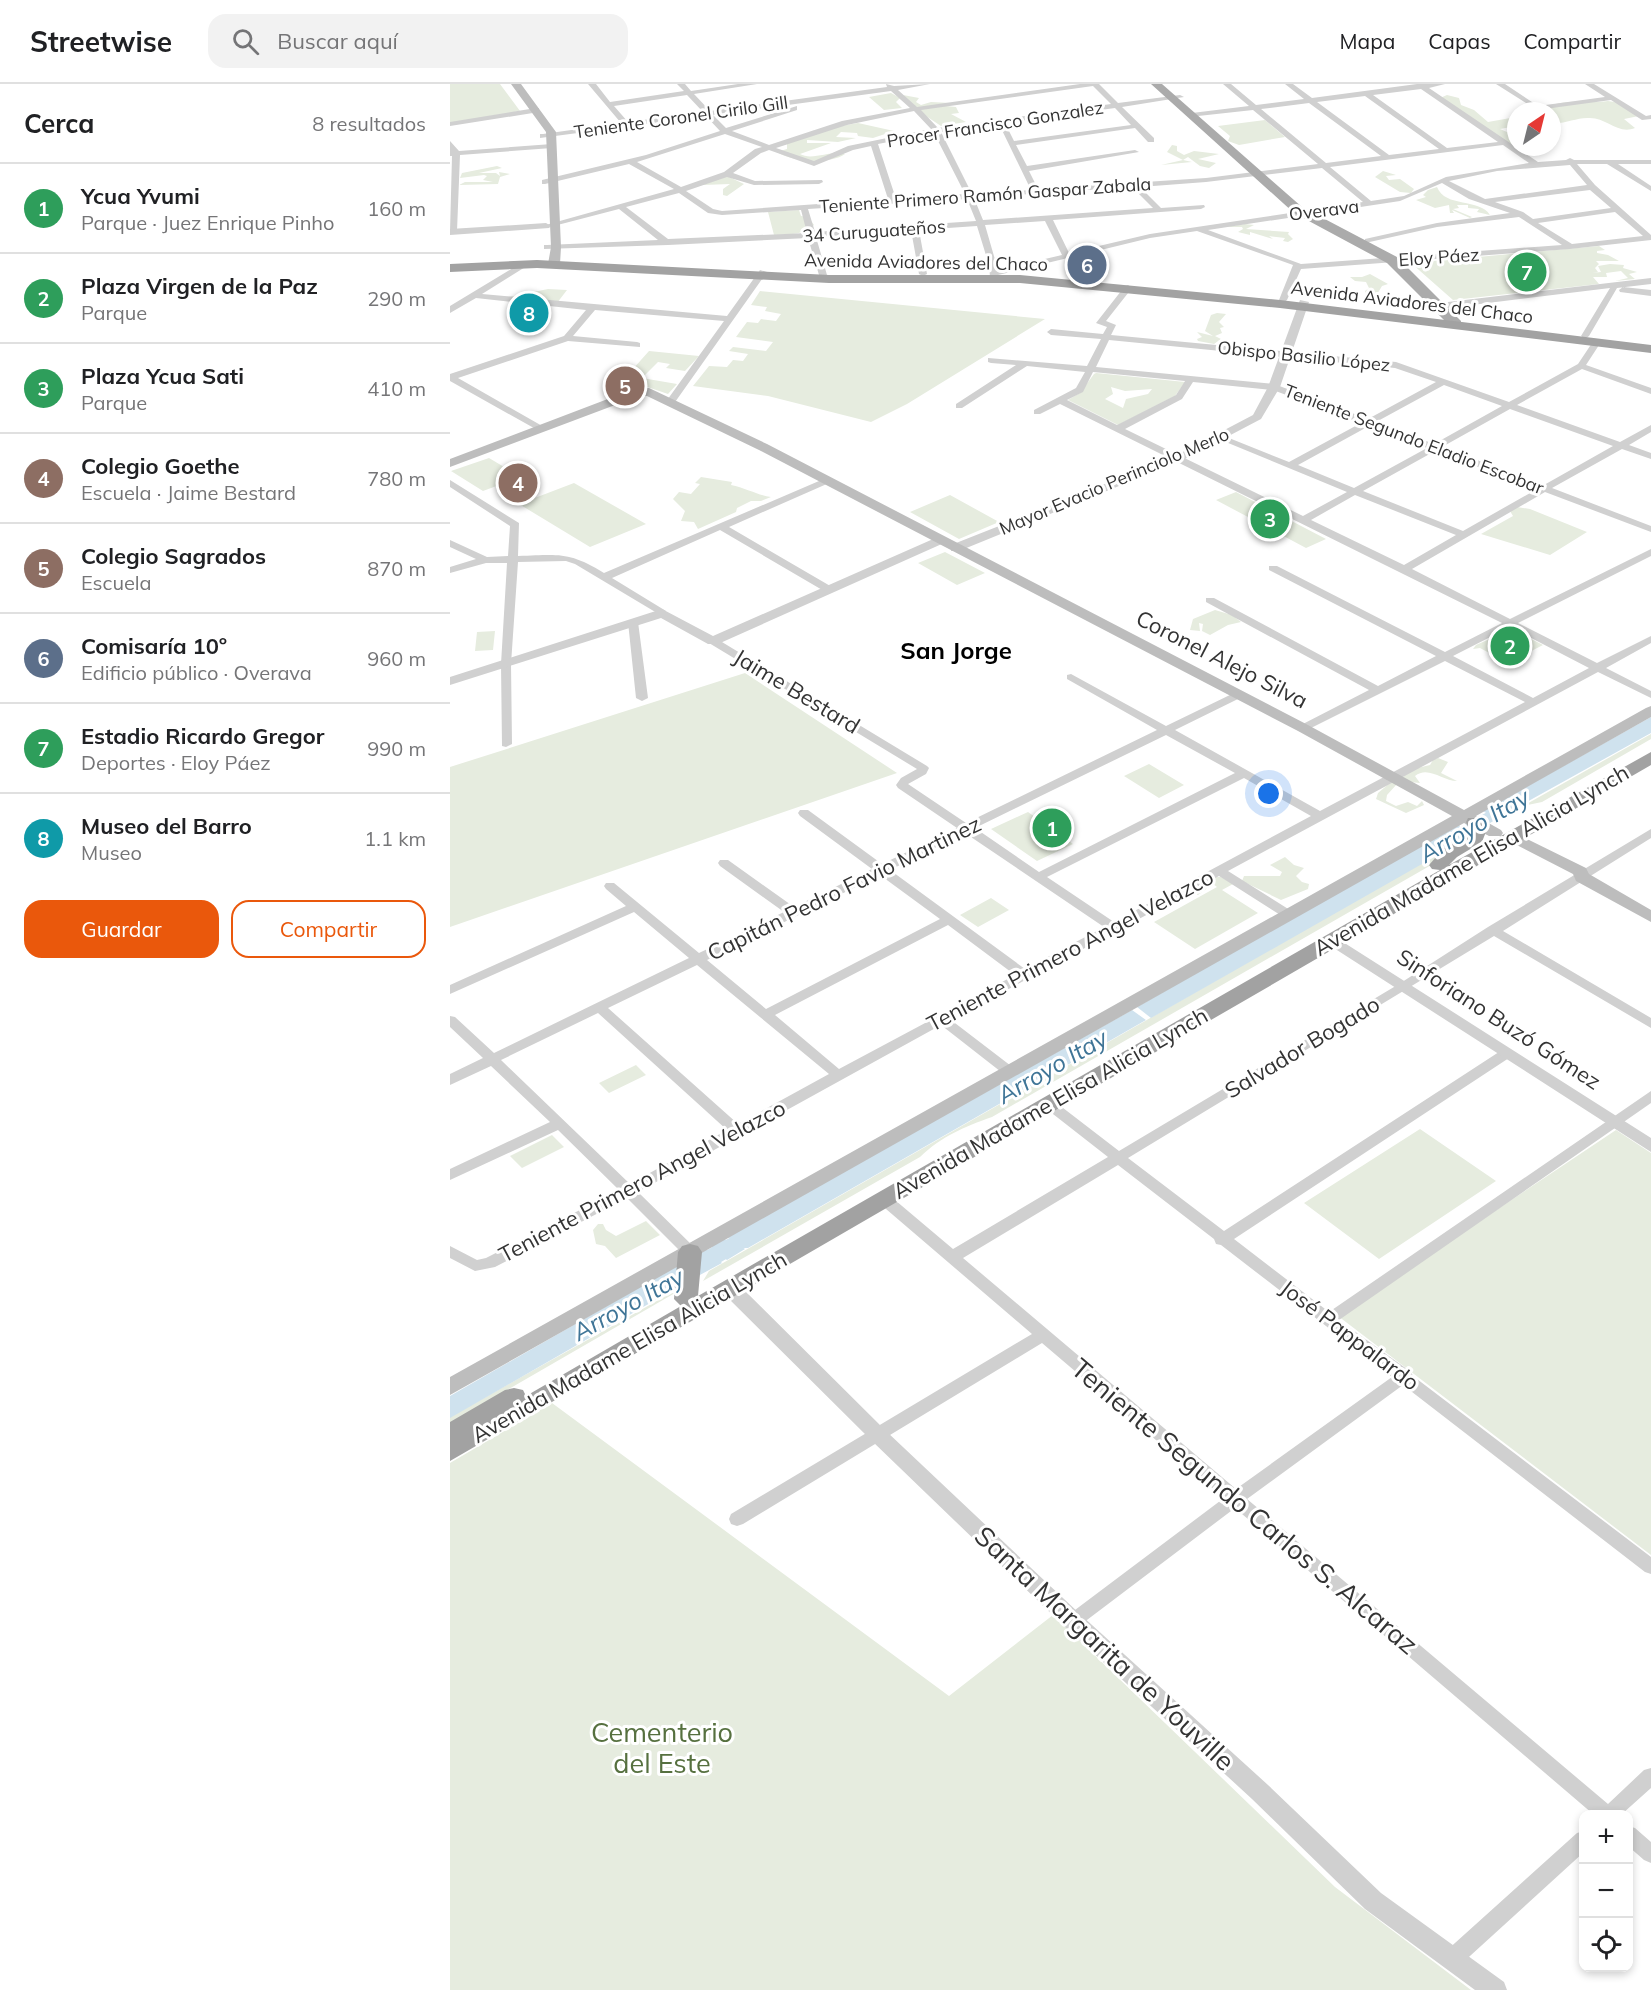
<!DOCTYPE html>
<html lang="es">
<head>
<meta charset="utf-8">
<style>
  :root { --surface:#fff; --page:#f2f2f2; --text:#202124; --muted:#757577; --line:#e0e0e0; --accent:#ea580c }
  body { margin:0; font-family:Mulish,sans-serif; background:var(--page); color:var(--text) }
  .controls { position:absolute; right:18px; bottom:18px; display:grid; overflow:hidden; border-radius:12px; box-shadow:0 3px 9px #0003 }
  .controls button { width:54px; height:54px; display:grid; place-items:center; padding:0; border:0; border-bottom:2px solid var(--line); background:var(--surface); color:var(--text); font:30px sans-serif }
  .compass { position:absolute; left:1057px; top:18px; width:54px; height:54px; border-radius:50%; background:var(--surface); box-shadow:0 3px 9px #0003; rotate:35deg }
  .you { position:absolute; left:819px; top:710px; width:21px; height:21px; margin:-15px; border:4px solid #fff; border-radius:50%; background:#1a73e8; box-shadow:0 0 0 9px #1a73e833 }
  .badge { display:grid; place-items:center; width:39px; height:39px; border-radius:50%; background:var(--accent); color:#fff; font-size:20px; font-weight:700 }
  .pin { position:absolute; translate:-50% -50%; border:3px solid #fff; box-shadow:0 2px 6px #0006 }
  .list { margin:0; padding:0; list-style:none }
  h2 { display:flex; justify-content:space-between; align-items:center; height:78px; margin:0; padding:0 24px; font-size:26px }
  h2 small { font-size:20px; font-weight:400; color:var(--muted) }
  .list li { display:grid; grid-template-columns:39px 1fr auto; gap:18px; align-items:center; box-sizing:border-box; height:90px; padding:0 24px; border-top:2px solid var(--line) }
  .list b { display:block; font-size:22px; white-space:nowrap }
  .list p { margin:0; font-size:20px; white-space:nowrap; color:var(--muted) }
  .list em { font-size:20px; font-style:normal; color:var(--muted) }
  .actions { display:flex; gap:12px; padding:18px 24px }
  .actions a { flex:1; padding:14px 0; border:2px solid var(--accent); border-radius:18px; text-align:center; font-size:21px; color:var(--accent) }
  .actions .main { background:var(--accent); color:#fff }
  .icon { flex:none; width:33px; height:33px; fill:none; stroke:currentColor; stroke-width:2; stroke-linecap:round; stroke-linejoin:round }
  .map { position:relative; flex:none; width:1201px; height:1906px; overflow:hidden }
  header { display:flex; align-items:center; gap:36px; box-sizing:border-box; height:84px; padding:0 30px; background:var(--surface); border-bottom:2px solid var(--line) }
  header strong { font-size:28px }
  nav { display:flex; gap:33px; margin-inline-start:auto; font-size:21px }
  .search { width:420px; height:54px; background:var(--page); display:flex; align-items:center; gap:15px; box-sizing:border-box; padding:0 21px; border-radius:18px; color:var(--muted); font-size:22px }
  main { display:flex }
  aside { flex:1; background:var(--surface) }
  .map>svg:first-child { display:block }
  .green { fill:#e6ecdf; fill-rule:evenodd }
  .water { fill:#cfe2ee }
  .lines { fill:none; stroke-linecap:round; stroke-linejoin:round }
  .river { fill:#cfe2ee; fill-rule:evenodd }
  .minor { fill:#d0d0d0; fill-rule:evenodd }
  .tertiary { fill:#d0d0d0; fill-rule:evenodd }
  .secondary { fill:#bdbdbd; fill-rule:evenodd }
  .primary { fill:#ababab; fill-rule:evenodd }
  .trunk { fill:#a2a2a2; fill-rule:evenodd }
  .labels { text-anchor:middle; dominant-baseline:central; stroke-width:6; stroke-linejoin:round; paint-order:stroke }
  .far-street-label { font-size:18px; fill:#333; stroke:#fff }
  .street-label { font-size:22px; fill:#333; stroke:#fff }
  .neighbourhood-label { font-size:24px; font-weight:bold; fill:#000; stroke:#fff }
  .water-label { font-size:24px; font-style:italic; fill:#3f7597; stroke:#fff }
  .near-street-label { font-size:27px; fill:#333; stroke:#fff }
  .near-park-label { font-size:27px; fill:#56703f; stroke:#fff }
</style>
</head>
<body>
<header>
<strong>Streetwise</strong>
<div class="search"><svg class="icon" aria-label="search" viewBox="0 0 24 24"><circle cx="10" cy="10" r="6"/><path d="M15 15l6 6"/></svg>Buscar aquí</div>
<nav><a>Mapa</a><a>Capas</a><a>Compartir</a></nav>
</header>
<main>
<aside>
<h2>Cerca<small>8 resultados</small></h2>
<ul class="list">
<li><span class="badge" style="background:#2e9e5b">1</span><div><b>Ycua Yvumi</b><p>Parque · Juez Enrique Pinho</p></div><em>160 m</em></li>
<li><span class="badge" style="background:#2e9e5b">2</span><div><b>Plaza Virgen de la Paz</b><p>Parque</p></div><em>290 m</em></li>
<li><span class="badge" style="background:#2e9e5b">3</span><div><b>Plaza Ycua Sati</b><p>Parque</p></div><em>410 m</em></li>
<li><span class="badge" style="background:#8d6e63">4</span><div><b>Colegio Goethe</b><p>Escuela · Jaime Bestard</p></div><em>780 m</em></li>
<li><span class="badge" style="background:#8d6e63">5</span><div><b>Colegio Sagrados</b><p>Escuela</p></div><em>870 m</em></li>
<li><span class="badge" style="background:#5c6f8a">6</span><div><b>Comisaría 10º</b><p>Edificio público · Overava</p></div><em>960 m</em></li>
<li><span class="badge" style="background:#2e9e5b">7</span><div><b>Estadio Ricardo Gregor</b><p>Deportes · Eloy Páez</p></div><em>990 m</em></li>
<li><span class="badge" style="background:#0f9aa8">8</span><div><b>Museo del Barro</b><p>Museo</p></div><em>1.1 km</em></li>
</ul>
<div class="actions"><a class="main">Guardar</a><a>Compartir</a></div>
</aside>
<div class="map">
<svg width="1201" height="1906" viewBox="0 0 1201 1906">
  <rect width="100%" height="100%" fill="#fff"/>
  <path class="green" d="M0,0H50L70,27L0,39Z
    M441,9L450,14L446,18L452,24L434,26L419,13Z
    M453,11L469,14L466,18L471,21L481,18L501,19L496,22L506,23L509,29L501,30L516,38L491,42L476,32Z
    M997,11L1009,14L1011,21L1024,26L1038,38L1066,33V42L1050,45L1066,52V61H1060L990,14Z
    M1158,17L1170,19L1189,32L1174,35L1185,44C1168,51 1157,34 1140,34C1127,33 1116,40 1102,39V27H1090C1110,13 1136,20 1158,17Z
    M815,36L835,53L789,61L778,57L780,52L768,42Z
    M408,39L444,47L423,54L408,52L407,49L391,48L386,53L406,54L388,58L357,56V59H381L350,70C362,77 381,66 395,70C379,81 342,78 327,68L337,65V60L362,47Z
    M722,61L727,62V67L734,71L744,67L769,70L748,75L766,79L759,84L750,82L738,73L733,76L742,78L711,81L733,76L717,68Z
    M47,82L52,84L29,89H46L50,92L49,88L60,90L50,93L48,100L9,101L15,98H43L33,96L37,92L34,91L10,94L12,89Z
    M933,87L946,91L936,92L939,96L950,95L964,105L961,109L950,108L925,93Z
    M277,92L294,100L277,112L273,111V105L280,100L252,101Z
    M987,103C995,124 1030,114 1040,131L1027,128L1029,125L1018,124V121H1007L1009,124L1003,125L1022,133L1020,134L1002,126L1004,129H1000L999,121L985,124L966,116L976,113L973,111L978,106Z
    M349,126L351,132L358,133L364,141C354,151 341,150 324,151L318,128Z
    M795,140L804,141L796,145L839,148L838,150L843,155L838,158L833,157L835,154L819,152L823,155L800,148V151L788,148L793,145L792,143H774Z
    M1149,162L1155,166L1147,167V169L1158,171L1169,177H1146L1149,180L1145,184L1148,188L1142,189L1151,188L1148,182L1160,180L1174,181L1173,184L1187,188L1179,190L1185,195L1165,197L1178,194L1171,187L1156,189L1157,193H1143L1149,200L1003,216L961,179Z
    M920,190L938,200L932,202L926,212L916,210L915,207L919,204L916,198L905,197L900,193H912Z
    M98,205L117,206L107,219L54,214Z
    M310,207L595,235L457,320L421,338L318,312L243,302L259,282L277,283L283,276L293,277L298,270L279,267L283,263L316,267L323,258L286,253L297,238L308,239L311,235L326,237L331,230L315,227L317,223L301,221Z
    M767,229L776,230L769,238L774,243L770,244L772,249L765,252L771,255L764,260L748,257L747,255L752,253L747,248L763,252L755,247L761,231Z
    M199,267L249,272L235,287L216,284L220,280L208,278L192,294L227,300L218,310L174,295Z
    M644,290L646,289L735,298L725,312L668,341L618,316L630,309ZM661,303L675,307L702,305L698,310L676,315L673,324L655,315L663,310Z
    M39,374L71,393L33,407L1,387Z
    M251,393L282,398L281,401C296,404 307,411 321,413L311,417H301L287,424L286,428L248,445L244,438L231,437L235,427L223,415L229,408L241,410L250,400L245,399Z
    M124,399L196,440L140,463L69,420Z
    M786,408L876,455L856,464L766,416Z
    M500,411L549,438L509,455L460,428Z
    M1067,423L1080,425L1137,448L1100,471L1031,450L1063,432L1060,427Z
    M495,468L535,489L507,501L468,479Z
    M765,526L782,531L791,538L778,541L760,551L752,547L753,540L749,539L750,547L740,546L743,535Z
    M1062,545L1093,561L1058,579L1030,564L1023,565L1026,561Z
    M45,547L43,566L25,567L27,548Z
    M295,589L447,689L0,843V683Z
    M1201,650V655L1092,718L1073,722Z
    M988,674L998,678L991,689L1007,697C993,697 978,681 965,692L970,699L960,698L953,693L959,686L980,681L983,676Z
    M699,680L734,701L709,714L674,692Z
    M941,698L947,700L937,711L936,717L946,722L958,718L967,722L972,717L974,721L956,729L926,715L928,709Z
    M578,728L623,760L587,777L541,745Z
    M995,765L983,780L542,1033C514,1043 492,1052 470,1073L253,1197L259,1187Z
    M835,773L844,781L854,784L846,792L852,798L859,800L858,805L831,816L792,797L794,792H830L832,788L820,781Z
    M765,793H771L783,800L772,806L808,829L745,865L704,838L767,803L763,800L748,811L735,808L745,802L753,803Z
    M541,814L559,826L528,843L510,831Z
    M186,981L196,991L159,1009L149,999Z
    M970,1045L1046,1097L929,1175L854,1119Z
    M1166,1046L1201,1069V1471L888,1232Z
    M102,1051L114,1063L72,1084L60,1072Z
    M196,1137L210,1151L166,1174L155,1162L146,1160L143,1146L148,1140H153L156,1146L166,1152Z
    M221,1209H225L0,1339V1333Z
    M102,1319L499,1612L603,1531L885,1803L1021,1906H0V1379Z"/>
  <path class="water" d="M1201,633V649L1046,735L1033,727Z
    M1007,740L1021,749L972,780L701,934L687,923Z
    M682,926L696,936L298,1164H293L295,1165L277,1176L273,1173L269,1176L272,1179L248,1192L250,1170L256,1165L269,1176L273,1173L260,1162L274,1155L294,1163L277,1153Z
    M230,1180L228,1203L0,1334V1312Z"/>
  <g class="lines">
    <path class="river" d="M1063,713L1072,718L1069,722L999,763H987L984,759Z
      M309,1138L317,1141L320,1146L317,1151L249,1191L241,1193L233,1191L230,1185L233,1179Z"/>
    <path class="minor" d="M138,0H146L160,18L234,7L227,0H235L241,7L288,0H307L244,10L260,27L437,3L436,0L444,2L480,0L448,6L467,23L630,0H649L668,19L730,11L734,13L672,23L704,54V58H698L685,44L566,61L577,82L685,66L689,68L579,87L588,105L756,94L868,80L803,26L739,33L738,31L742,29L799,22L773,0H781L806,21L854,15L835,0H843L862,14L967,0H995L979,4L1088,78L1116,76L1120,74L1124,76H1201V80H1168L1201,102V107L1157,80H1127L1145,101L1201,151V156L1120,165L851,185L837,216L833,219L829,216L843,181L747,147L700,154L548,191L547,195L544,196L540,193L539,181L527,142L469,146L477,190L473,192L469,190L461,146L366,153L377,191L375,197L372,198L368,195L369,191L358,154L218,161L94,165V161H97L208,156L169,125L96,144L92,142L224,105L179,80L95,100H92V96L196,71L270,47L256,32L90,54V50H93L171,39ZM643,2L661,20L488,44L471,26ZM971,5L1048,58L997,64L923,11ZM441,7L460,24L392,37L319,61L282,47L347,26V22L276,44L263,31ZM237,11L253,28L178,38L164,22ZM915,12L989,65L939,71L867,18ZM859,19L931,72L876,79L811,25ZM665,24L681,41L564,57L555,39ZM464,27L481,45L398,62L364,77L326,64L397,41ZM549,40L581,106L522,110L491,48ZM484,49L515,110L446,115L428,60ZM275,50L312,63L305,65L274,88L231,103L187,78ZM1053,61L1079,79L996,93L954,112L921,117L880,83ZM421,62L438,115L272,127L263,125L236,107L277,93L304,101L369,100L373,98L372,96L305,97L283,89L311,69L319,66L364,82L403,66ZM1120,81L1137,101L1035,115L999,97L1047,87ZM872,84L913,118L700,150L619,169L603,136L751,125L755,123L754,121L711,124L690,103L756,98ZM992,99L1019,115L1060,129L987,139L915,155V159L987,143L1069,133L1112,161L851,180L758,146L950,117ZM682,103L703,124L533,136L524,114ZM1140,106L1161,124L1083,135L1073,128L1045,118ZM229,109L258,129L272,131L351,126L357,149L218,155L176,123ZM517,115L526,137L365,148L358,125ZM1165,128L1193,152L1122,160L1088,139ZM595,137L612,171L548,186L535,141Z
      M1046,0H1055L1088,22L1155,13L1135,0H1144L1196,32L1201,31V35L1192,36L1161,16L1087,26Z
      M86,24H89V28L0,42V38Z
      M0,57L9,67L102,60L106,62L102,64L10,71L7,147L3,149L0,148L2,72H0Z
      M73,178L80,180L32,210L277,232L310,186L317,188L223,321L215,319L274,237L145,226L123,252L187,258L190,259V263L118,257L8,294L94,343L96,345L91,348L0,297V290L114,252L136,226L26,214L0,229V222Z
      M1201,194V200L1167,204L1139,252L1135,255L1131,252L1160,204L998,224L994,221L998,218Z
      M678,201L682,204L656,237L666,241L661,251L946,278L1059,318L1128,280L1144,256H1150L1151,258L1136,281L1201,304V310L1132,285L1067,321L1170,358L1201,341V348L1179,361L1201,369V375L1172,365L1102,404L1201,442V448L1095,408L962,485L1060,535L1201,465V472L1068,539L1147,579L1201,552V559L1156,584L1201,607V614L1148,588L778,787L843,828L845,831L843,834H835L769,792L501,936L565,985L567,988L565,991H555L491,941L188,1108L245,1164L247,1168L245,1172H235L177,1114L45,1183L25,1187L0,1174V1162L27,1176L36,1174L169,1106L108,1046L0,1096V1085L100,1038L41,982L0,1001V990L33,974L0,943V932L5,933L44,969L239,874L184,828L0,910V901L176,822L156,805L154,802L156,799H164L249,869L334,828L270,782L268,779L270,776H278L344,823L422,785L350,732L348,729L350,726H358L432,780L507,744L448,704L446,701L451,694L467,685L259,559V555H267L477,682L479,684L476,690L458,700L516,739L707,646L617,595V591L621,590L716,642L784,609H792V613L725,646L870,727L1075,618L995,577L857,646H849V642L919,606L756,518V514H764L928,602L986,572L819,486V482H827L995,568L1052,539L610,320L590,330H584V326L626,304L635,288L577,282L512,324H506V320L566,281L541,279L538,278V274L637,282L651,255L601,251L597,248L601,245L653,250L657,243L646,239L675,202ZM659,256L945,284L986,298L918,335L824,300L646,283ZM643,288L735,297L726,311L667,341L617,316L633,308ZM743,298L823,306L911,339L839,378L774,352L766,354L897,408L853,432L675,345L732,315ZM994,301L1052,322L984,360L926,338ZM1060,325L1163,362L1094,401L992,363ZM919,342L977,364L904,404L848,381ZM985,367L1087,405L1013,447L913,407ZM905,411L1006,451L954,481L861,436ZM1060,543L1139,584L1083,614L1003,572ZM716,651L785,689L589,788L525,744ZM794,694L861,732L664,838L597,793ZM515,749L654,843L575,885L440,786ZM430,791L490,835L316,925L257,876ZM498,841L565,891L389,985L325,931ZM247,881L379,990L288,1040L158,924ZM148,929L277,1046L180,1100L51,976Z
      M1173,203L1201,206V212L1170,208L1169,206Z
      M376,394L381,397L379,399L279,443L382,503V507H374L270,446L162,494L216,527V531L212,532L125,480L116,477L68,478L61,580L62,660L56,663L52,662L51,580L57,479H36L0,489V483L26,475L0,463V456L37,473L58,472L60,442L0,403V396L69,439L68,472C109,471 118,467 154,489Z
      M183,535L188,538L198,614L192,617L186,614L178,538Z
      M1201,745V754L1053,847L1201,934V944L1044,852L678,1074L774,1147L1052,966H1062L1064,969L1062,972L784,1155L879,1228L1201,1007V1019L889,1236L961,1288L963,1292L1201,1473V1490L1195,1488L953,1301L797,1415L1158,1720L1194,1686L1201,1684V1704L1172,1730H1143L785,1424L629,1542L623,1544L617,1542L614,1537L617,1532L774,1414L592,1259L293,1440L287,1442L281,1440L279,1435L281,1430L582,1250L429,1119L427,1115L429,1111H439L503,1165L658,1073L594,1023L592,1020L594,1017H604L669,1067L949,900L1038,843ZM668,1081L764,1155L766,1160L771,1161L942,1293L786,1405L513,1174Z
      M1178,1742L1185,1744L1201,1758V1779L1194,1776L1178,1762Z
      M1134,1747V1768L1009,1882L1002,1884L995,1882L992,1875L995,1868L1127,1749Z"/>
    <path class="tertiary" d="M96,139L101,142L99,144L0,151V145Z
      M850,216L859,218L830,303L811,335L733,376L509,467H501V461L725,372L803,331L818,303Z
      M490,452L494,453V459L268,560H258L211,534L0,601V593L212,525L263,552Z
      M882,851L1201,1054V1068L876,859L874,856Z
      M280,1197L287,1199L436,1347L631,1531L818,1701L931,1809L1054,1898L1057,1906H1025L915,1825L802,1715L615,1543L422,1357L273,1209L271,1204L273,1199Z"/>
    <path class="secondary" d="M61,0H71L106,48L111,163L110,180L104,183L98,180L101,163L96,48Z
      M199,304L317,360L858,641L1014,726L1196,624L1201,622V633L1026,732L1051,746L1053,749L1051,752H1039L1014,739L0,1311V1293L1002,732L848,647L309,366L197,312H189L0,383V375L184,305Z
      M1063,748L1136,784L1139,790L1201,826V838L1126,797L1123,790L1057,756L1055,753L1057,750Z"/>
    <path class="primary" d="M701,0H712L852,123L947,173L1011,237V243H1001L937,179L844,129Z"/>
    <path class="trunk" d="M87,176L379,191H570L830,216L1201,261V269L830,224L570,199H379L87,184L0,188V180Z
      M1201,668V681L0,1377V1338L55,1306L64,1304L73,1306L76,1312L231,1222L224,1215L228,1168L232,1162L240,1160L248,1162L252,1168L248,1212L990,786L982,785L979,781L993,765L1017,751L1019,745L1016,738L1018,734H1032L1037,745L1032,758L1007,773L999,781Z"/>
  </g>
  <g class="labels">
    <g class="far-street-label">
      <text transform="translate(231 33) rotate(-8)">Teniente Coronel Cirilo Gill</text>
      <text transform="translate(545 40) rotate(-9)">Procer Francisco Gonzalez</text>
      <text transform="translate(535 111) rotate(-4)">Teniente Primero Ramón Gaspar Zabala</text>
      <text transform="translate(874 126) rotate(-7)">Overava</text>
      <text transform="translate(424 147) rotate(-4)">34 Curuguateños</text>
      <text transform="translate(989 173) rotate(-4)">Eloy Páez</text>
      <text transform="translate(476 178) rotate(1)">Avenida Aviadores del Chaco</text>
      <text transform="translate(962 218) rotate(7)">Avenida Aviadores del Chaco</text>
      <text transform="translate(854 272) rotate(6)">Obispo Basilio López</text>
      <text transform="translate(964 355) rotate(21)">Teniente Segundo Eladio Escobar</text>
      <text transform="translate(664 397) rotate(-23)">Mayor Evacio Perinciolo Merlo</text>
    </g>
    <g class="street-label">
      <text transform="translate(772 575) rotate(27)">Coronel Alejo Silva</text>
      <text transform="translate(347 607) rotate(31)">Jaime Bestard</text>
      <text transform="translate(1021 776) rotate(-30)">Avenida Madame Elisa Alicia Lynch</text>
      <text transform="translate(394 804) rotate(-26)">Capitán Pedro Favio Martinez</text>
      <text transform="translate(620 866) rotate(-28)">Teniente Primero Angel Velazco</text>
      <text transform="translate(1049 935) rotate(33)">Sinforiano Buzó Gómez</text>
      <text transform="translate(852 963) rotate(-31)">Salvador Bogado</text>
      <text transform="translate(600 1019) rotate(-30)">Avenida Madame Elisa Alicia Lynch</text>
      <text transform="translate(192 1097) rotate(-28)">Teniente Primero Angel Velazco</text>
      <text transform="translate(900 1251) rotate(37)">José Pappalardo</text>
      <text transform="translate(179 1263) rotate(-30)">Avenida Madame Elisa Alicia Lynch</text>
    </g>
    <g class="neighbourhood-label">
      <text x="506" y="566">San Jorge</text>
    </g>
    <g class="water-label">
      <text transform="translate(1024 741) rotate(-30)">Arroyo Itay</text>
      <text transform="translate(602 982) rotate(-30)">Arroyo Itay</text>
      <text transform="translate(178 1220) rotate(-29)">Arroyo Itay</text>
    </g>
    <g class="near-street-label">
      <text transform="translate(795 1422) rotate(40)">Teniente Segundo Carlos S. Alcaraz</text>
      <text transform="translate(655 1564) rotate(43)">Santa Margarita de Youville</text>
    </g>
    <g class="near-park-label">
      <text x="212" y="1648">Cementerio<tspan x="212" dy="31">del Este</tspan></text>
    </g>
  </g>
</svg>
<div class="controls">
<button>+</button>
<button>−</button>
<button><svg class="icon" aria-label="locate" viewBox="0 0 24 24"><circle cx="12" cy="12" r="6"/><path d="M12 2v4M12 18v4M2 12h4M18 12h4"/></svg></button>
</div>
<svg class="compass" viewBox="-18 -18 36 36"><path d="M0-13l5 13h-10z" fill="#e53935"/><path d="M0 13l5-13h-10z" fill="#757577"/></svg>
<div class="you"></div>
<div class="pin badge" style="left:602px;top:744px;background:#2e9e5b">1</div>
<div class="pin badge" style="left:1060px;top:562px;background:#2e9e5b">2</div>
<div class="pin badge" style="left:820px;top:435px;background:#2e9e5b">3</div>
<div class="pin badge" style="left:68px;top:399px;background:#8d6e63">4</div>
<div class="pin badge" style="left:175px;top:302px;background:#8d6e63">5</div>
<div class="pin badge" style="left:637px;top:181px;background:#5c6f8a">6</div>
<div class="pin badge" style="left:1077px;top:188px;background:#2e9e5b">7</div>
<div class="pin badge" style="left:79px;top:229px;background:#0f9aa8">8</div>
</div>
</main>
</body>
</html>
